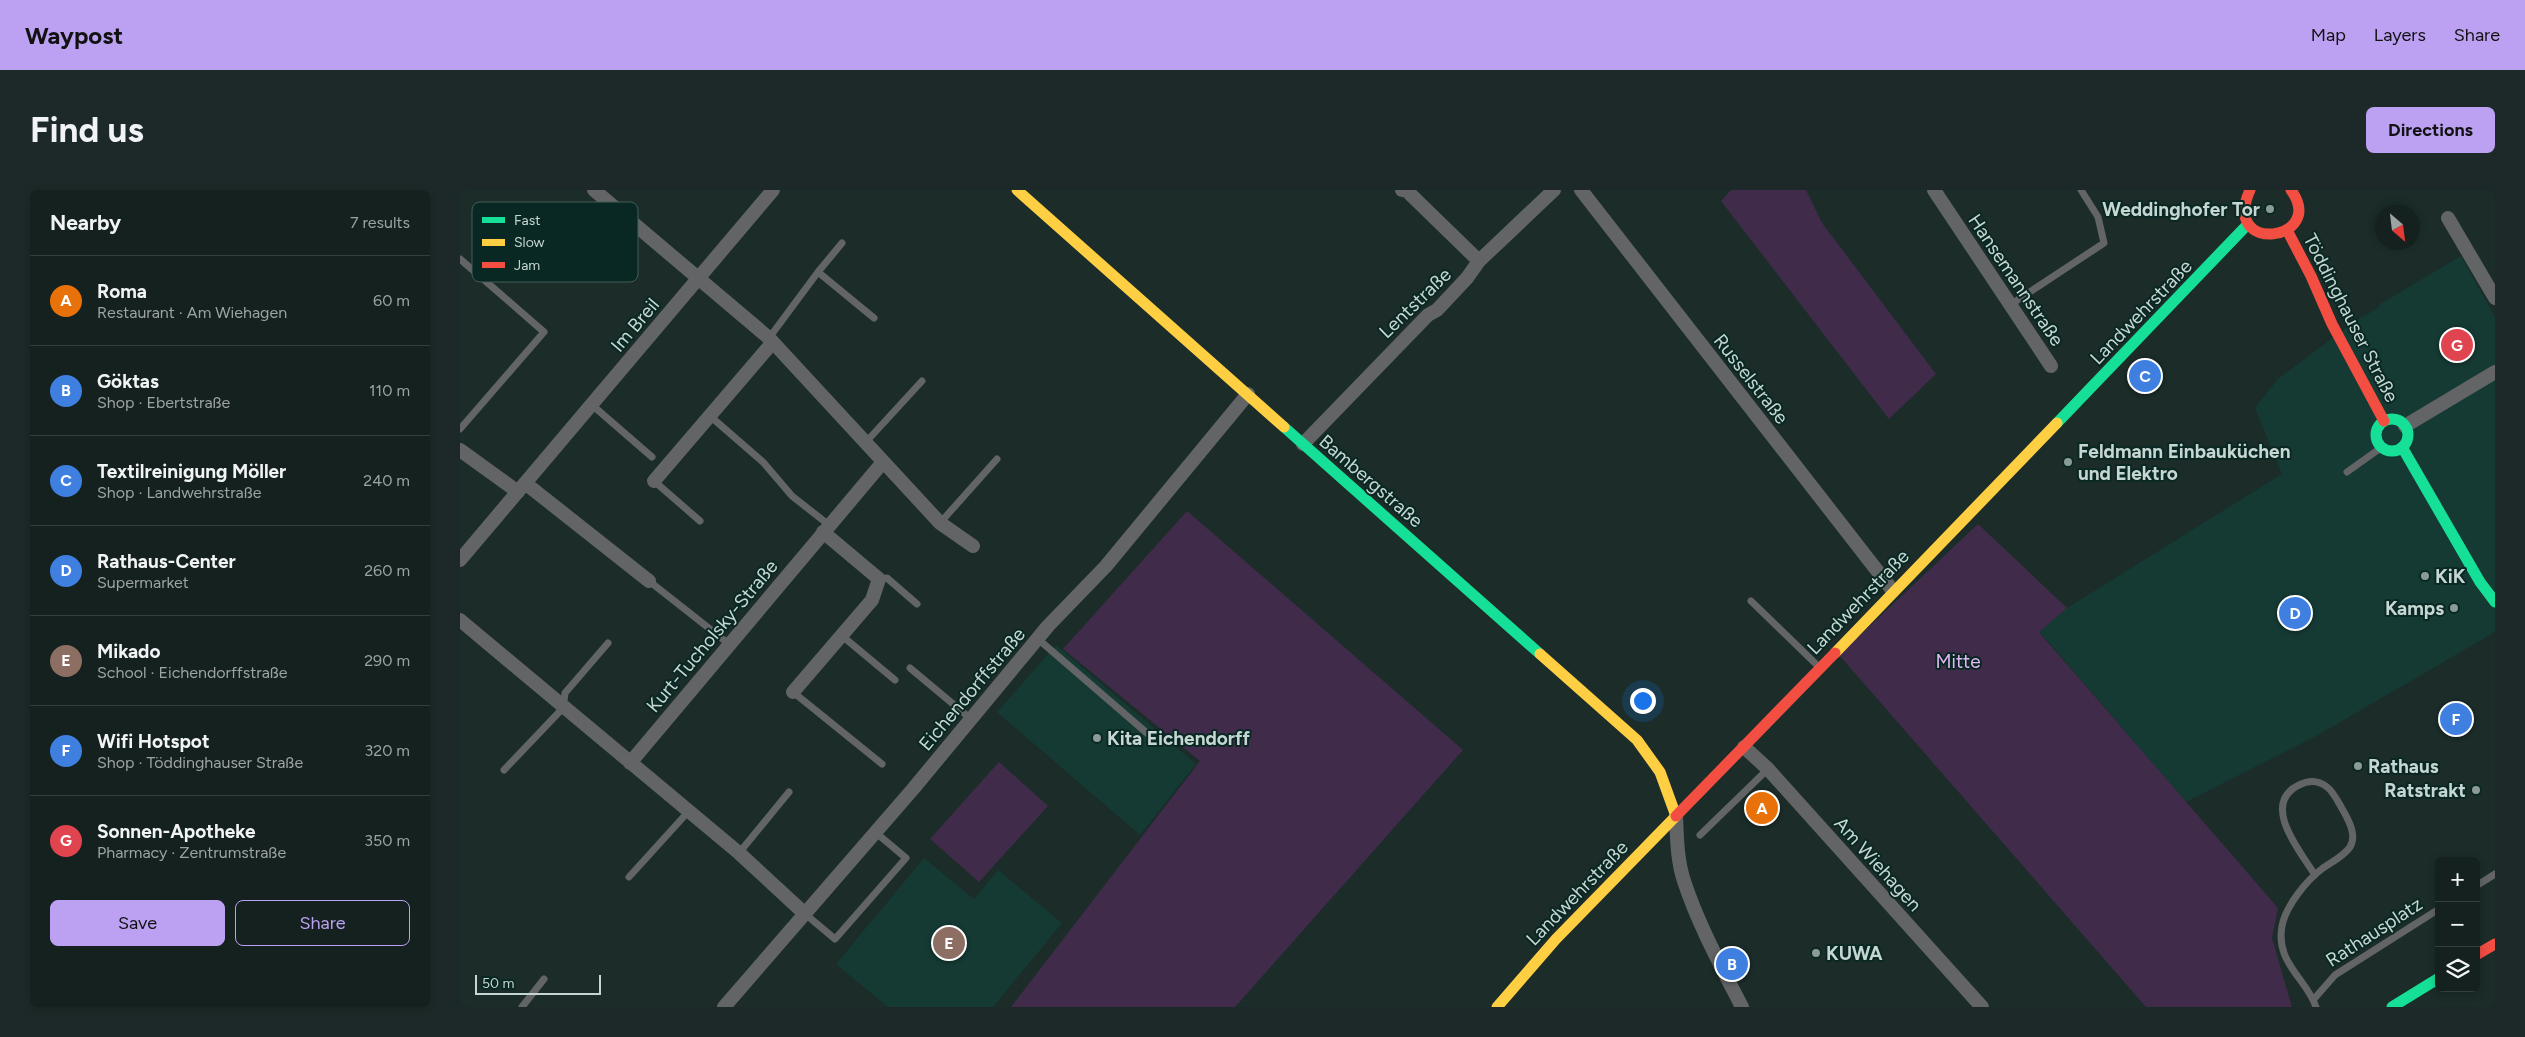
<!DOCTYPE html>
<html lang="en">
<head>
<meta charset="utf-8">
<style>
  :root { --surface:#14211f; --page:#1d2928; --text:#f1f3f6; --muted:#9da3a4; --line:#333e3d; --accent:#bca0f2 }
  body { margin:0; font-family:Figtree,sans-serif; background:var(--page); color:var(--text) }
  .controls { position:absolute; right:15px; bottom:15px; display:grid; overflow:hidden; border-radius:8px; box-shadow:0 2px 8px #0003 }
  .controls button { width:45px; height:45px; display:grid; place-items:center; padding:0; border:0; border-bottom:1px solid var(--line); background:var(--surface); color:var(--text); font:25px sans-serif }
  .compass { position:absolute; left:1915px; top:15px; width:45px; height:45px; border-radius:50%; background:var(--surface); box-shadow:0 2px 8px #0003; rotate:152deg }
  .scale { position:absolute; left:15px; bottom:12px; width:126px; box-sizing:border-box; padding-left:5px; border:2px solid #c6d6d2; border-top:0; font-size:14px; line-height:18px; white-space:nowrap; color:#c6d6d2; -webkit-text-stroke:4px #0a2823; paint-order:stroke }
  .you { position:absolute; left:1182px; top:510px; width:18px; height:18px; margin:-12px; border:4px solid #fff; border-radius:50%; background:#1a73e8; box-shadow:0 0 0 8px #1a73e833 }
  .badge { display:grid; place-items:center; width:32px; height:32px; border-radius:50%; background:var(--accent); color:#fff; font-size:16px; font-weight:700 }
  .pin { position:absolute; translate:-50% -50%; border:2px solid #fff; box-shadow:0 1px 5px #0006 }
  .list { margin:0; padding:0; list-style:none }
  h2 { display:flex; justify-content:space-between; align-items:center; height:65px; margin:0; padding:0 20px; font-size:21px }
  h2 small { font-size:16px; font-weight:400; color:var(--muted) }
  .list li { display:grid; grid-template-columns:32px 1fr auto; gap:15px; align-items:center; box-sizing:border-box; height:90px; padding:0 20px; border-top:1px solid var(--line) }
  .list b { display:block; font-size:19px; white-space:nowrap }
  .list p { margin:0; font-size:16px; white-space:nowrap; color:var(--muted) }
  .list em { font-size:16px; font-style:normal; color:var(--muted) }
  .actions { display:flex; gap:10px; padding:15px 20px }
  .actions a { flex:1; padding:11px 0; border:1px solid var(--accent); border-radius:8px; text-align:center; font-size:18px; color:var(--accent) }
  .actions .main { background:var(--accent); color:#111 }
  .icon { flex:none; width:28px; height:28px; fill:none; stroke:currentColor; stroke-width:2; stroke-linecap:round; stroke-linejoin:round }
  .map { position:relative; flex:none; width:2035px; height:817px; overflow:hidden; border-radius:8px }
  header { display:flex; align-items:center; gap:30px; box-sizing:border-box; height:70px; padding:0 25px; background:var(--accent); color:#111 }
  header strong { font-size:24px }
  nav { display:flex; gap:28px; margin-inline-start:auto; font-size:18px }
  .intro { display:flex; align-items:center; justify-content:space-between; box-sizing:border-box; height:120px; padding:0 30px }
  h1 { margin:0; font-size:35px }
  .button { padding:12px 22px; border-radius:8px; background:var(--accent); color:#111; font-size:18px; font-weight:700 }
  main { display:flex; gap:30px; padding:0 30px }
  aside { flex:1; background:var(--surface); border-radius:8px; box-shadow:0 2px 8px #0003 }
  .map>svg:first-child { display:block }
  .built { fill:#153a33 }
  .green { fill:#402c4a }
  .lines { fill:none; stroke-linecap:round; stroke-linejoin:round }
  .lane { stroke:#626466; stroke-width:7 }
  .street { stroke:#626466; stroke-width:14 }
  .fast { stroke:#16e098; stroke-width:11 }
  .slow { stroke:#ffcf43; stroke-width:11 }
  .jam { stroke:#f24e42; stroke-width:11 }
  .poi-dot { fill:#8a9a97; stroke:#0a2823; stroke-width:2 }
  .labels { text-anchor:middle; dominant-baseline:central; stroke-width:4; stroke-linejoin:round; paint-order:stroke }
  .poi-label { font-size:19px; font-weight:bold; fill:#c6d6d2; stroke:#0a2823; text-anchor:start }
  .street-label { font-size:19px; fill:#c6d6d2; stroke:#0a2823 }
  .park-label { font-size:19px; fill:#e4b6f5; stroke:#0a2823 }
  .key { fill:#0a2823; stroke:#425c58; stroke-width:1 }
  .key-label { font-size:14px; fill:#c6d6d2 }
</style>
</head>
<body>
<header>
<strong>Waypost</strong>
<nav><a>Map</a><a>Layers</a><a>Share</a></nav>
</header>
<div class="intro"><h1>Find us</h1><a class="button">Directions</a></div>
<main>
<aside>
<h2>Nearby<small>7 results</small></h2>
<ul class="list">
<li><span class="badge" style="background:#e8710a">A</span><div><b>Roma</b><p>Restaurant · Am Wiehagen</p></div><em>60 m</em></li>
<li><span class="badge" style="background:#3f7fe0">B</span><div><b>Göktas</b><p>Shop · Ebertstraße</p></div><em>110 m</em></li>
<li><span class="badge" style="background:#3f7fe0">C</span><div><b>Textilreinigung Möller</b><p>Shop · Landwehrstraße</p></div><em>240 m</em></li>
<li><span class="badge" style="background:#3f7fe0">D</span><div><b>Rathaus-Center</b><p>Supermarket</p></div><em>260 m</em></li>
<li><span class="badge" style="background:#8d6e63">E</span><div><b>Mikado</b><p>School · Eichendorffstraße</p></div><em>290 m</em></li>
<li><span class="badge" style="background:#3f7fe0">F</span><div><b>Wifi Hotspot</b><p>Shop · Töddinghauser Straße</p></div><em>320 m</em></li>
<li><span class="badge" style="background:#e0444e">G</span><div><b>Sonnen-Apotheke</b><p>Pharmacy · Zentrumstraße</p></div><em>350 m</em></li>
</ul>
<div class="actions"><a class="main">Save</a><a>Share</a></div>
</aside>
<div class="map">
<svg width="2035" height="817" viewBox="0 0 2035 817">
  <rect width="100%" height="100%" fill="#1b2c29"/>
  <path class="built" d="M2001,66L2035,127V442L1858,545L1726,612L1579,441L1607,418L1822,284L1795,218L1818,189L1895,131L1918,118L1920,114Z
    M596,455L736,574L680,645L537,522Z
    M464,668L514,709L538,680L602,733L533,817H428L376,774Z"/>
  <path class="green" d="M1271,0H1346L1362,33L1476,184L1429,229L1261,11Z
    M727,321L1003,560L775,817H551L740,571L603,459Z
    M1518,334L1607,418L1579,442L1818,718L1812,748L1832,817H1686L1379,465Z
    M539,572L588,616L519,692L470,649Z"/>
  <g class="lines">
    <path class="lane" d="M0,69L84,142L0,239
      M358,82L382,53
      M1550,115L1644,53L1638,27L1621,0
      M309,148L358,82L414,128
      M132,215L192,267
      M250,226L303,272L332,306L369,335
      M406,252L462,191
      M1887,282L1922,257
      M194,291L240,331
      M480,333L537,269
      M419,389L427,388L457,414
      M189,391L269,454
      M1291,411L1359,477
      M381,445L435,490
      M578,449L688,544
      M450,478L511,529
      M333,502L422,574
      M44,580L103,518L105,503L148,453
      M1240,645L1308,579
      M279,663L329,602
      M1855,685C1840,661 1800,614 1839,595C1849,590 1858,590 1867,597C1874,602 1879,614 1884,622C1889,631 1897,646 1890,657C1884,666 1872,672 1863,678C1847,690 1826,715 1822,736C1815,773 1847,789 1856,817
      M169,687L228,622
      M2016,696L2035,684
      M344,723L375,749L446,668L415,642
      M1854,809L1875,785L1979,719
      M62,817L84,789"/>
    <path class="street" d="M134,0L309,148L480,333L513,356
      M942,0L947,1L1019,71
      M1121,0L1433,401
      M1474,0L1591,176
      M1988,28L2035,108
      M1945,236L2035,182
      M843,254L968,125L977,120L1007,88L1019,71L1094,0
      M0,260L58,302
      M194,291L313,152
      M65,293L189,391
      M0,370L313,0
      M0,430L279,663L344,723
      M333,502L412,410L419,389L363,342
      M1284,557L1308,579L1522,817
      M170,573L423,272
      M1216,626C1217,647 1217,670 1224,691C1238,734 1261,776 1282,817
      M264,817L453,599L588,436L646,376L788,204"/>
    <path class="fast" d="M1916 245a16 16 0 1 1 32 0a16 16 0 1 1-32 0Z
      M1597,233L1788,34
      M824,237L1080,464
      M1942,257L2020,392L2035,412
      M1932,817L1979,788"/>
    <path class="slow" d="M557,0L824,237
      M1375,463L1597,233
      M1080,464L1177,550L1200,582L1216,626
      M1037,817L1096,749L1216,626"/>
    <path class="jam" d="M1790,0C1760,66 1868,51 1831,0
      M1827,40L1851,86L1872,134L1924,231
      M1216,626L1375,463
      M2016,765L2035,754"/>
  </g>
  <g class="poi-dot">
    <circle cx="1810" cy="19" r="5"/>
    <circle cx="1608" cy="272" r="5"/>
    <circle cx="1965" cy="386" r="5"/>
    <circle cx="1994" cy="418" r="5"/>
    <circle cx="637" cy="548" r="5"/>
    <circle cx="1898" cy="576" r="5"/>
    <circle cx="2016" cy="600" r="5"/>
    <circle cx="1356" cy="763" r="5"/>
  </g>
  <g class="labels">
    <g class="poi-label">
      <text x="1800" y="19" text-anchor="end">Weddinghofer Tor</text>
      <text x="1618" y="261">Feldmann Einbauküchen<tspan x="1618" dy="22">und Elektro</tspan></text>
      <text x="1975" y="386">KiK</text>
      <text x="1984" y="418" text-anchor="end">Kamps</text>
      <text x="647" y="548">Kita Eichendorff</text>
      <text x="1908" y="576">Rathaus</text>
      <text x="2006" y="600" text-anchor="end">Ratstrakt</text>
      <text x="1366" y="763">KUWA</text>
    </g>
    <g class="street-label">
      <text transform="translate(1556 90) rotate(56)">Hansemannstraße</text>
      <text transform="translate(955 113) rotate(-44)">Lentstraße</text>
      <text transform="translate(1681 122) rotate(-46)">Landwehrstraße</text>
      <text transform="translate(1891 128) rotate(63)">Töddinghauser Straße</text>
      <text transform="translate(175 135) rotate(-50)">Im Breil</text>
      <text transform="translate(1291 189) rotate(52)">Russelstraße</text>
      <text transform="translate(911 291) rotate(41)">Bambergstraße</text>
      <text transform="translate(1398 412) rotate(-46)">Landwehrstraße</text>
      <text transform="translate(252 446) rotate(-50)">Kurt-Tucholsky-Straße</text>
      <text transform="translate(512 499) rotate(-50)">Eichendorffstraße</text>
      <text transform="translate(1418 674) rotate(48)">Am Wiehagen</text>
      <text transform="translate(1117 703) rotate(-46)">Landwehrstraße</text>
      <text transform="translate(1914 742) rotate(-33)">Rathausplatz</text>
    </g>
    <g class="park-label">
      <text x="1498" y="471">Mitte</text>
    </g>
  </g>
  <rect x="12" y="12" width="166" height="80" rx="8" class="key"/>
  <rect x="22" y="27" width="23" height="6" fill="#16e098"/>
  <rect x="22" y="49" width="23" height="7" fill="#ffcf43"/>
  <rect x="22" y="72" width="23" height="6" fill="#f24e42"/>
  <g class="key-label">
    <text x="54" y="35">Fast</text>
    <text x="54" y="57">Slow</text>
    <text x="54" y="80">Jam</text>
  </g>
</svg>
<div class="controls">
<button>+</button>
<button>−</button>
<button><svg class="icon" aria-label="layers" viewBox="0 0 24 24"><path d="M12 4l9 5-9 5-9-5zM3 14l9 5 9-5"/></svg></button>
</div>
<svg class="compass" viewBox="-18 -18 36 36"><path d="M0-13l5 13h-10z" fill="#e53935"/><path d="M0 13l5-13h-10z" fill="#9da3a4"/></svg>
<div class="scale">50 m</div>
<div class="you"></div>
<div class="pin badge" style="left:1302px;top:618px;background:#e8710a">A</div>
<div class="pin badge" style="left:1272px;top:774px;background:#3f7fe0">B</div>
<div class="pin badge" style="left:1685px;top:186px;background:#3f7fe0">C</div>
<div class="pin badge" style="left:1835px;top:423px;background:#3f7fe0">D</div>
<div class="pin badge" style="left:489px;top:753px;background:#8d6e63">E</div>
<div class="pin badge" style="left:1996px;top:529px;background:#3f7fe0">F</div>
<div class="pin badge" style="left:1997px;top:155px;background:#e0444e">G</div>
</div>
</main>
</body>
</html>
